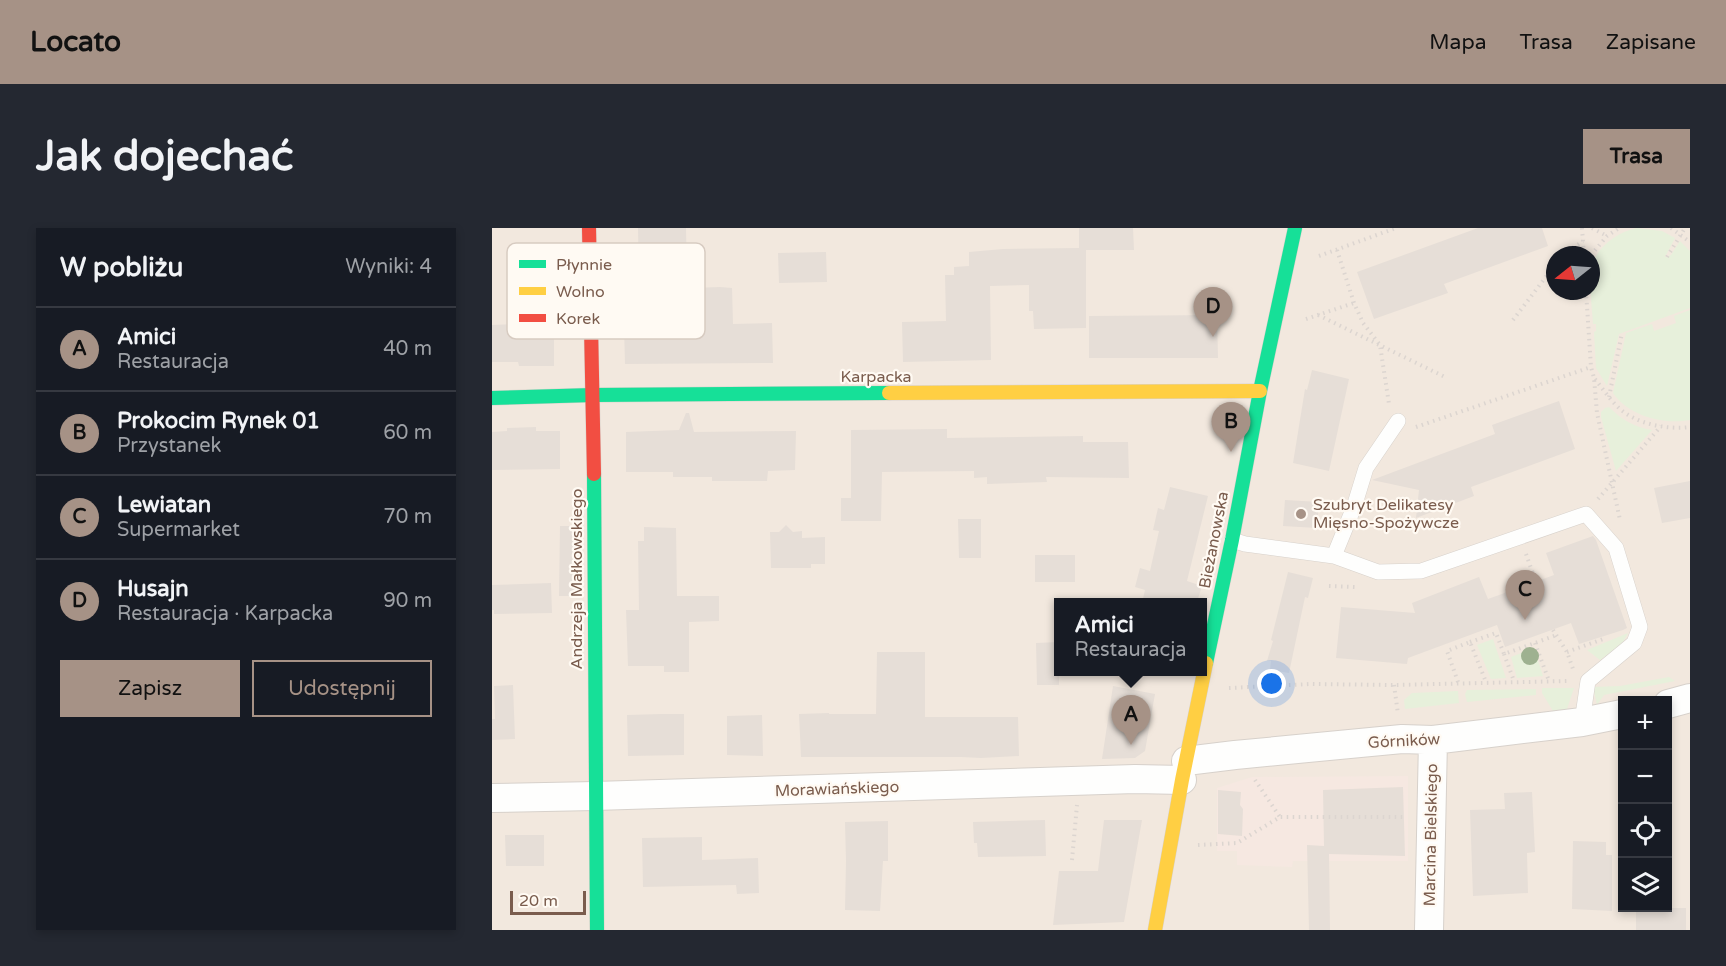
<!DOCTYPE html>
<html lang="pl">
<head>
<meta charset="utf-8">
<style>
  :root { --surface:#171b24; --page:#242831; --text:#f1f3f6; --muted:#9ea1a6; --line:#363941; --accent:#a69286 }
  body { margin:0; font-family:"Varela Round",sans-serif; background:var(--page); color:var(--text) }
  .controls { position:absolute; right:18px; bottom:18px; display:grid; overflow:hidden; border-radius:0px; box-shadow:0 3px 9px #0003 }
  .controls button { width:54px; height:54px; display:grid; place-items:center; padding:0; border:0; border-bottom:2px solid var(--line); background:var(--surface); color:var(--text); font:30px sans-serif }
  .compass { position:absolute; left:1054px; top:18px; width:54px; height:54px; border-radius:50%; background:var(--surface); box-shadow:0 3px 9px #0003; rotate:253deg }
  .scale { position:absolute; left:18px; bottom:15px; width:76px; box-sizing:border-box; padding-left:6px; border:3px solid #7a5c4d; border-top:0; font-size:16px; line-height:21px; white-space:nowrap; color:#7a5c4d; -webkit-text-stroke:4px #fffaf3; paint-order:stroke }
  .you { position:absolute; left:780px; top:456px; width:21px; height:21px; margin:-15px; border:4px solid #fff; border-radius:50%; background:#1a73e8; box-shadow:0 0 0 9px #1a73e833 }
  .badge { display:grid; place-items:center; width:39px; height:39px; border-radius:50%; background:var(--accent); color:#111; font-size:20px; font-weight:700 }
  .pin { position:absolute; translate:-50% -50px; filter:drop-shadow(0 2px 3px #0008) }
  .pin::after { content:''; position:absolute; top:32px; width:21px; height:18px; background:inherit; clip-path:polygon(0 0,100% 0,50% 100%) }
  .popup { position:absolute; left:562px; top:370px; width:153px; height:78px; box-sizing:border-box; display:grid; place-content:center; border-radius:0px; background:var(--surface); filter:drop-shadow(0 2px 4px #0005); font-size:20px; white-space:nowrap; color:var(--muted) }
  .popup b { font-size:22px; color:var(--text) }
  .popup::after { content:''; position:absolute; left:50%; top:100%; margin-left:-12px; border:12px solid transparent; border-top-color:var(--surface) }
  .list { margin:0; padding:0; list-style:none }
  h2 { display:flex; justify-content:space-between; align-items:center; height:78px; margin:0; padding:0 24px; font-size:26px }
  h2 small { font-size:20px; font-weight:400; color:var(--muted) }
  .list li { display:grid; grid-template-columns:39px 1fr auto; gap:18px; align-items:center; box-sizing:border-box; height:84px; padding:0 24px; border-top:2px solid var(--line) }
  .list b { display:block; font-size:22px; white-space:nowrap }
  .list p { margin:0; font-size:20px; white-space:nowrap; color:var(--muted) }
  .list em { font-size:20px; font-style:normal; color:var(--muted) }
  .actions { display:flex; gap:12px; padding:18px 24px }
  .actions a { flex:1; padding:14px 0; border:2px solid var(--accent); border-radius:0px; text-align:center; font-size:21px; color:var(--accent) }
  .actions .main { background:var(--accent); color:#111 }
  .icon { flex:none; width:33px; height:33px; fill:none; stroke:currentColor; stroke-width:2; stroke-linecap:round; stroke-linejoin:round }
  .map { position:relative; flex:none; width:1198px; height:702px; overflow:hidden; border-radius:0px }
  header { display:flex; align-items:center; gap:36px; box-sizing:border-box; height:84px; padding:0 30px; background:var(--accent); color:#111 }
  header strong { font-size:28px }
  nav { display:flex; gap:33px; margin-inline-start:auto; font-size:21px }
  .intro { display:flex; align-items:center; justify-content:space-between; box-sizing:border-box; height:144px; padding:0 36px }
  h1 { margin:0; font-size:42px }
  .button { padding:15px 27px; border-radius:0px; background:var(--accent); color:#111; font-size:21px; font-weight:700 }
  main { display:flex; gap:36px; padding:0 36px }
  aside { flex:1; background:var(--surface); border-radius:0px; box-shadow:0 3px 9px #0003 }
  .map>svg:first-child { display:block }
  .residential { fill:#f2e8de; fill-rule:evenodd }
  .commercial { fill:#f6e8e1 }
  .green { fill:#e7f0db }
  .building { fill:#e6ded7 }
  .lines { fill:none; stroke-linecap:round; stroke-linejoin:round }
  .lane-casing { stroke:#d7d1cb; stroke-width:16 }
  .street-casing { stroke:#d7d1cb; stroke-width:30 }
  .fast-casing { stroke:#d9d2cb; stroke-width:15 }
  .slow-casing { stroke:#d9d2cb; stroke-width:15 }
  .jam-casing { stroke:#d9d2cb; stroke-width:15 }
  .path { stroke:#dcd5d0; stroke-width:4; stroke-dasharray:1.5 4.5; stroke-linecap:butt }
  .lane { stroke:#fefefd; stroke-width:15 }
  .street { stroke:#fefefd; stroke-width:28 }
  .fast { stroke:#16e098; stroke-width:14 }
  .slow { stroke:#ffcf43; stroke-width:14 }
  .jam { stroke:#f24e42; stroke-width:14 }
  .tree { fill:#9eb190 }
  .poi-dot { fill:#a69286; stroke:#fffaf3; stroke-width:2 }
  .labels { text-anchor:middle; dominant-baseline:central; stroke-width:4.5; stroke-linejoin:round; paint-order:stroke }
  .street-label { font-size:16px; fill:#7a5c4d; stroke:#fffaf3 }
  .poi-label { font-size:16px; fill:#7a5c4d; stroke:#fffaf3; text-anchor:start }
  .key { fill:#fffaf3; stroke:#d7cbc1; stroke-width:1.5 }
  .key-label { font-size:16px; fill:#7a5c4d }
</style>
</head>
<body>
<header>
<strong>Locato</strong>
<nav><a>Mapa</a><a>Trasa</a><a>Zapisane</a></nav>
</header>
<div class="intro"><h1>Jak dojechać</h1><a class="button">Trasa</a></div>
<main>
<aside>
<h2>W pobliżu<small>Wyniki: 4</small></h2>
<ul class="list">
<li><span class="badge">A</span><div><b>Amici</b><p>Restauracja</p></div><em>40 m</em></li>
<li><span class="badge">B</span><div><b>Prokocim Rynek 01</b><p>Przystanek</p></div><em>60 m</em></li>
<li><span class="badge">C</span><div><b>Lewiatan</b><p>Supermarket</p></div><em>70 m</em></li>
<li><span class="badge">D</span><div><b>Husajn</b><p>Restauracja · Karpacka</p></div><em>90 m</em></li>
</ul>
<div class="actions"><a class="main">Zapisz</a><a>Udostępnij</a></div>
</aside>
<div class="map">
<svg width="1198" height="702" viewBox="0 0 1198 702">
  <rect width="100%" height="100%" fill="#f9f5f0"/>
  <path class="residential" d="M0,0H1198V702H0ZM1063,27H1099V63H1063ZM567,374H711V444H567ZM1130,472H1176V680H1130Z"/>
  <path class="commercial" d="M916,548V633H801L800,639L745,637V623H725V560L760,549Z"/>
  <path class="green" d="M1145,0L1170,3L1183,10L1173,29L1179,27L1188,13L1198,23V80L1127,106L1115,158L1104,140L1102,104L1104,103V96H1101C1100,78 1097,61 1099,43C1101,21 1125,4 1145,0Z
    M1198,82V192C1171,197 1137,188 1121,165L1134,105L1160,96L1162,103L1184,95L1182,88Z
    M1117,179C1130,192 1142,199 1160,202L1124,243L1109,189V184L1113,180Z
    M1136,405L1130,416L1108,432L1095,422Z
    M1001,411L1014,450L999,451L985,417Z
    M1042,420L1051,448L1025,450L1019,429Z
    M1177,449L1183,453L1112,467L1105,477L1101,459L1128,458Z
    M1050,460H1082L1075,481L1061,483L1050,465Z
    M1044,461V467L975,474L973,466L975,462Z
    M966,463L967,475L913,481L912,472L920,465Z"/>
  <path class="building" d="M146,0H194L195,49L147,50Z
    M587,0H641L642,22H594V100L542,101L541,83H537V57L498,58L499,132L411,134L410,94L454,93L453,47H462V39L477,38V24L511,21L587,20Z
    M986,0H1050L1056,18L952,56L956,65L882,91L865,44Z
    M334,24L335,54L287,55L286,25Z
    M228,59L240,60L241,96L280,95L281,135L133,136L132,98L201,97L200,60Z
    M725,87L726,130H597V88Z
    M62,94V138H27L26,134H0V97Z
    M820,142L857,151L837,243L801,235L813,161L815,162Z
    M1067,173L1083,221L979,259L982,268L924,290L927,262L880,252L1003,206L1000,197Z
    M194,185H197L202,204L304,203L303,242L276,243L275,253H220V249H181V244H134V204L187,202Z
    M44,199V203H68V241L0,242V204L15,203V200Z
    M455,201V210L591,208V214H636L637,250L554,249L555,254L495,256V249L482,250V243L390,244L389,293H349V270H359V202Z
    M1198,253V290L1170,295L1162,260Z
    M678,259L716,268L695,353L710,358L705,374L690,371L689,375H650L653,362L643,359L648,340L658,343L667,303L661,302L666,280L672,282Z
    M793,272L827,274L825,300L791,298Z
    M466,291H489V330H467Z
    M294,297L301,304L310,303V310L333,309V336H319V340H279L278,304H287Z
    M68,298H83L84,368H67Z
    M152,299L184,300L185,368H227V393L197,394V444H172V438H136L134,382H147L146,313H152Z
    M1101,308L1104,312L1135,400L1131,402L1087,416L1079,395L1013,419L1005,397L916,430L915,436L844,430L849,379L923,385L920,375L987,349L996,371L1062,347L1054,325Z
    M543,327H583V354H543Z
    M796,344L821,350L816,370L813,369L797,445L778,442L779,433H775L781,413L779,412Z
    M59,355L60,385L2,386V382H0V357Z
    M567,414V457H545L544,415Z
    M385,424H433V489H526L527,528L489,530L469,529H309L307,486L337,485V486H384Z
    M21,457L23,511L0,512V491H3L2,458Z
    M621,458L663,466L653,523L643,530L610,531Z
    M169,486H192V527L136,528L135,487Z
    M270,487L271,528L235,527V488Z
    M911,559L913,628L837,626L838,702H817L815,617L832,618L831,562Z
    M726,562L749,564L748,577L751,581L750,608L726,606Z
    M1040,564L1043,624L1035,625L1036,665L981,668L978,582L1013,581L1012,565Z
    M553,592L554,628L486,629L485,615H482L481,594Z
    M612,592H650L632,694L561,697L567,643H606Z
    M396,593V633H391L388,683L353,682L354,633L353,594Z
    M13,607H52V638H14Z
    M210,609V632L266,630L267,665L245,666L244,657L151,659L150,610Z
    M1081,613L1114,614V627H1120V683L1080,681Z
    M1144,680H1194V702H1144Z"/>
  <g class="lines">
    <g class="lane-casing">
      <path id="lane" d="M740,312L753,316L842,328L862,279L874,240L906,193
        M842,328L886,344L929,343L1094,286L1124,320L1148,399L1142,415L1096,453L1090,494"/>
    </g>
    <g class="street-casing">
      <path id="street" d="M1176,476L1198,470
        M694,533L743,527L910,511L941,512L1090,494L1130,486
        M0,570L103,568L643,551L690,552
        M937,702L941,512"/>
    </g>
    <g class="fast-casing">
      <path id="fast" d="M0,170L101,167L397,165
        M102,246L105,702
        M714,435L740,312L768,163L803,0"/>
    </g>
    <g class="slow-casing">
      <path id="slow" d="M397,165L768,163
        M663,702L690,552L714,435"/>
    </g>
    <g class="jam-casing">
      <path id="jam" d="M97,0L102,246"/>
    </g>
    <path class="path" d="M1090,0L1092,27
      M1100,0L1115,8
      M1179,0L1198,14
      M845,22L862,75L871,95L888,117L897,176
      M1071,27L1091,13
      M1099,27L1115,8L1127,0
      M827,28L904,0
      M1175,29L1193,0
      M1094,63L1099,139L1102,150L1105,185L1128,292
      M826,87L953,149
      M814,91L862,75
      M1021,92L1063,37
      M1103,151C1111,161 1118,172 1127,180C1144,196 1175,202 1198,199
      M1117,169L1130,105
      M924,199L1099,139
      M1106,271L1169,198
      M1034,326L1044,354
      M837,358L863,359
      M1061,402L1075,424L1081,441
      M978,414L1004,405L1012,426L1065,407
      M1043,415L1057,453
      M1075,424L1114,410
      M1012,426L1022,453
      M966,454L955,423L978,414L994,454
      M902,457L906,486
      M737,460L818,456L902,457L1077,453
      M763,552L788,589
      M706,617L745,615L788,589H913
      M580,632L585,577"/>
    <use href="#lane" class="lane"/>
    <use href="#street" class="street"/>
    <use href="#fast" class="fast"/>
    <use href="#slow" class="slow"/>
    <use href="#jam" class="jam"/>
  </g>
  <circle class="tree" cx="1038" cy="428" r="9"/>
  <circle class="poi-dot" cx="809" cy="286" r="6"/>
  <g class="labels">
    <g class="street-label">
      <text x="384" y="149">Karpacka</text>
      <text transform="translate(722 312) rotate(-79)">Bieżanowska</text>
      <text transform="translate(85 351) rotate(-90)">Andrzeja Małkowskiego</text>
      <text transform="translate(912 513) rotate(-3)">Górników</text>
      <text transform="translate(345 561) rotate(-2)">Morawiańskiego</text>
      <text transform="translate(939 607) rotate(-89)">Marcina Bielskiego</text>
    </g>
    <g class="poi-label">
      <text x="821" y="277">Szubryt Delikatesy<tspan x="821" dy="18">Mięsno-Spożywcze</tspan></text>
    </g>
  </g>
  <rect x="15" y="15" width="198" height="96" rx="9" class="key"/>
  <rect x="27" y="32" width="27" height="8" fill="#16e098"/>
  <rect x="27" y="59" width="27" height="8" fill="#ffcf43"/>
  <rect x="27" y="86" width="27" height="8" fill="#f24e42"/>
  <g class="key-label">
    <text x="64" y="42">Płynnie</text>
    <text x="64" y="69">Wolno</text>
    <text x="64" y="96">Korek</text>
  </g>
</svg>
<div class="controls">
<button>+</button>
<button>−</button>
<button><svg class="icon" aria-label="locate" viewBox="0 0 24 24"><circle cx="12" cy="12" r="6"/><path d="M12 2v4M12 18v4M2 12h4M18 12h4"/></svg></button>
<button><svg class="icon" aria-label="layers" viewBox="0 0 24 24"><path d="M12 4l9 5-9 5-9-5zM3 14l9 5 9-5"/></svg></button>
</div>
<svg class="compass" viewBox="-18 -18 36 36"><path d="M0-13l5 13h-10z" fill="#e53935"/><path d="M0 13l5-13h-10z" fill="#9ea1a6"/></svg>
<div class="scale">20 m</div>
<div class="you"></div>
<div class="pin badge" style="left:639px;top:517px">A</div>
<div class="popup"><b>Amici</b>Restauracja</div>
<div class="pin badge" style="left:739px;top:224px">B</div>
<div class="pin badge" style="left:1033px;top:392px">C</div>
<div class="pin badge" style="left:721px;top:109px">D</div>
</div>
</main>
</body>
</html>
